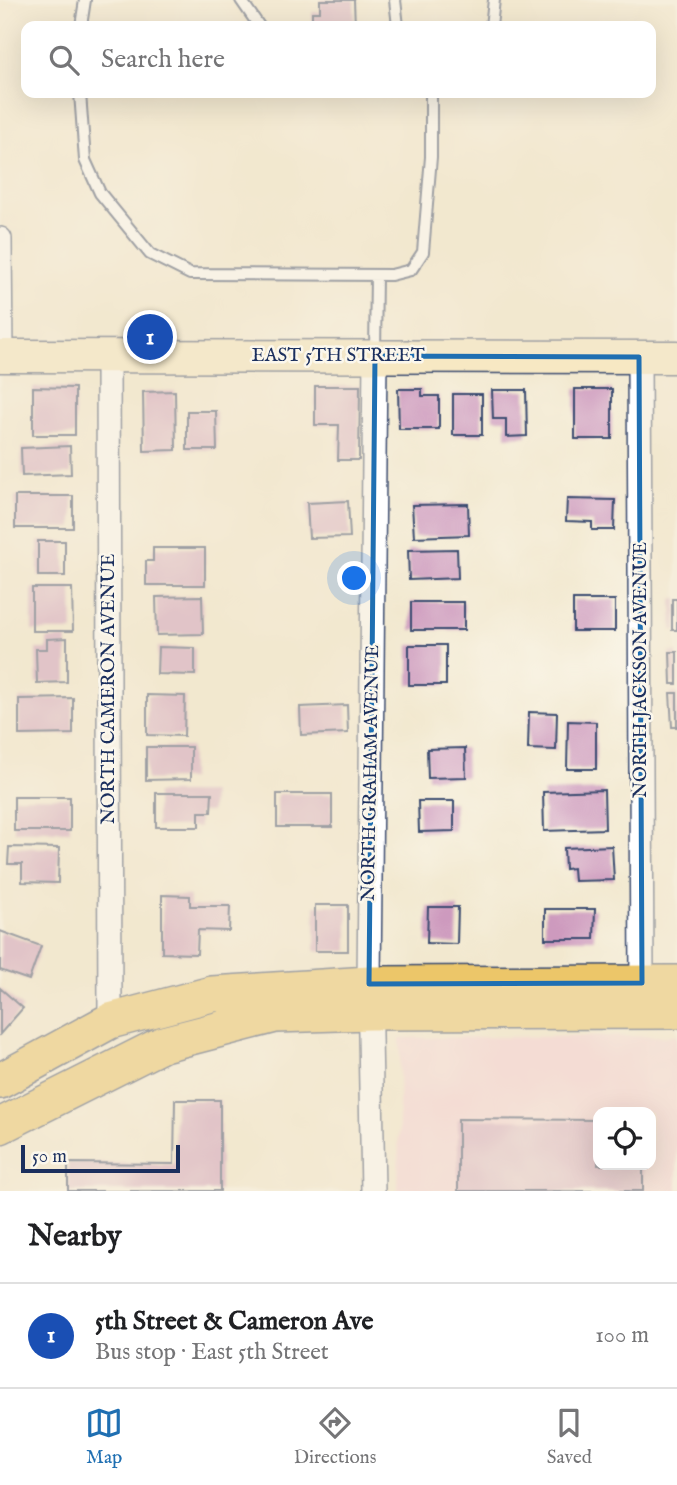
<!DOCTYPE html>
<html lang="en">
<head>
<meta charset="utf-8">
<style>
  :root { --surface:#fff; --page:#f2f2f2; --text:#202124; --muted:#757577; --line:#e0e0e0; --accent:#1f6fb2 }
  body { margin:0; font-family:"IM FELL English",serif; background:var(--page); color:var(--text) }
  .controls { position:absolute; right:21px; bottom:21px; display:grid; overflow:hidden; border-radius:14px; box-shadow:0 7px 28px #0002 }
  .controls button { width:63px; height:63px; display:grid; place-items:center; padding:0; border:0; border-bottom:2px solid var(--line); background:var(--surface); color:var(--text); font:35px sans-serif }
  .scale { position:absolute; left:21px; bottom:18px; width:159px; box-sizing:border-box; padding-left:7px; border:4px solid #1b2f5e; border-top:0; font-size:19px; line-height:24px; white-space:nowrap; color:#1b2f5e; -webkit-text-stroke:5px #fbf7ec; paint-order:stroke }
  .you { position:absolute; left:355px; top:579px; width:24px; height:24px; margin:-18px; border:5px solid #fff; border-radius:50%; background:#1a73e8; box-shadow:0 0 0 10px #1a73e833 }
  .badge { display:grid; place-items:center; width:46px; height:46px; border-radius:50%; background:var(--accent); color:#fff; font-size:23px; font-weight:700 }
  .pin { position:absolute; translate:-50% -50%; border:4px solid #fff; box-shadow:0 2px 7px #0006 }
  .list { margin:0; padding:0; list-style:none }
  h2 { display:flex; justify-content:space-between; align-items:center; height:91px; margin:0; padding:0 28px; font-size:30px }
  h2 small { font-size:23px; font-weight:400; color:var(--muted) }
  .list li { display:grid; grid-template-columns:46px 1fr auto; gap:21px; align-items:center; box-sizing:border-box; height:105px; padding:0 28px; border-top:2px solid var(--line) }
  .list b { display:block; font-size:26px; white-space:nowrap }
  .list p { margin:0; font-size:23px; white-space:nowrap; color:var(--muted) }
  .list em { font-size:23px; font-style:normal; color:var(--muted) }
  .icon { flex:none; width:38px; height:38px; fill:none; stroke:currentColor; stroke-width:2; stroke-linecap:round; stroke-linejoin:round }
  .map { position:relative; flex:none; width:677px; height:1191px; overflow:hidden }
  .search { position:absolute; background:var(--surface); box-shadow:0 7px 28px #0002; left:21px; right:21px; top:21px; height:77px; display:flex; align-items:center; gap:18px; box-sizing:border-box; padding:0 24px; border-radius:14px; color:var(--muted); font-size:26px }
  .sheet { height:196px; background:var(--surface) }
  nav { display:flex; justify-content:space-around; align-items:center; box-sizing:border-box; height:98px; border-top:2px solid var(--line); background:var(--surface); font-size:19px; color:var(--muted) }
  nav a { display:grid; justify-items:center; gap:4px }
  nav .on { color:var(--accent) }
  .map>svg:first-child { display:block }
  .built { fill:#f6cfd9; fill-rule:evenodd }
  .building { fill:#cd9abe }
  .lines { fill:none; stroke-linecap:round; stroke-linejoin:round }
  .service-casing { stroke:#3b4b6f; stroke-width:14 }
  .minor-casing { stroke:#3b4b6f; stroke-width:26 }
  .secondary-casing { stroke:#3b4b6f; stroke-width:35 }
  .primary-casing { stroke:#3b4b6f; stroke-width:38 }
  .service { stroke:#fff; stroke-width:10 }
  .minor { stroke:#fff; stroke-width:23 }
  .secondary { stroke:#f7e8c3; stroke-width:32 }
  .primary { stroke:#ecc669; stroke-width:35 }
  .marked { fill:none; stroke:#1f6fb2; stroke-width:5; stroke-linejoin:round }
  .labels { text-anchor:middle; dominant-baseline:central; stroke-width:5; stroke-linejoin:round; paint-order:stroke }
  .street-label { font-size:19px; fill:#1b2f5e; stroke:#fbf7ec }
</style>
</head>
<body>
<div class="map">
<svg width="677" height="1191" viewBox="0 0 677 1191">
  <rect width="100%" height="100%" fill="#fbf7ec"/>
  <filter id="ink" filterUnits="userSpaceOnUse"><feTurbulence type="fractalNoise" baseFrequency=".0143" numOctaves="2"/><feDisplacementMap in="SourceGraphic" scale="14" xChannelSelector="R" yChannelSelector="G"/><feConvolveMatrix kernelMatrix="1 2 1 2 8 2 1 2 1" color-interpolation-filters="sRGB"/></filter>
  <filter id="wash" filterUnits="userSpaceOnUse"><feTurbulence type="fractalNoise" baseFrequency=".00686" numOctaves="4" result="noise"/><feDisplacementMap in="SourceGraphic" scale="28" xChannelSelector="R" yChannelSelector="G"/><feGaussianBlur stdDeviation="1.57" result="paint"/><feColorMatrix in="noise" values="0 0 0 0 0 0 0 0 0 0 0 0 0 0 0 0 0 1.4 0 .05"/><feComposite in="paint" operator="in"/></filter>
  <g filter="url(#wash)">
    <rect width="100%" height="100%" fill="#f2e8cf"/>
    <path class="built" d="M677,1036V1191H398L400,1038ZM598,1112H651V1165H598Z"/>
    <g id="blocks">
      <path class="building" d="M320,0H354L355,26H312V12H320Z
        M315,386H360L359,460H338L339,425H315Z
        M33,387L75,388V435H33Z
        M398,389H422V396H439V429H399Z
        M575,389H612V439H575Z
        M492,390H526L527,436L506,437V419H493Z
        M175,391L176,450L144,451L143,392Z
        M453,394H482V435H453Z
        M187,411H216L217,450H187Z
        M70,446L71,474L22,476L21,448Z
        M15,496H73V528H15Z
        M567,499L615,500L614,530H592V522L566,521Z
        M348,501L350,537L309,538L307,503Z
        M468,504L469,535L414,537L412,505Z
        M38,541H65V576H38Z
        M153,548H205V585H146V561H153Z
        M457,549L458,578L409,580L408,550Z
        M32,588H72L73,631H32Z
        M202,596L203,634L157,635L156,597Z
        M672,599H677V630H672Z
        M573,600H615V631H573Z
        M411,602H464V630H411Z
        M67,638V682L37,683L36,649H47V639Z
        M409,645H446V685H409Z
        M158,647L195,648V675L157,674Z
        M670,652H677V684H671Z
        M670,693H677V727H672Z
        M147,695L185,696L184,736L147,735Z
        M73,698V734L19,735V699Z
        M347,705L348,733L301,735L300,707Z
        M529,712L557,713L556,750L528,749Z
        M568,721L596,722V769H567Z
        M146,747H191V779L146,780Z
        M465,748L466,777L428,778L427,749Z
        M604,790L605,829L544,831L543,792Z
        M156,793H212L211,812H199V827H156Z
        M277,794H332V827H277Z
        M14,797H70V831H14Z
        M418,801H454V831L419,832Z
        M612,846L614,880L574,881L573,868L565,869L564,848Z
        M9,847L59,848L58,883L22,882V864H8Z
        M162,895L190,896V906H230L229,931L198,930L197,954L162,953Z
        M315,905H348V951H315Z
        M428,907H458L457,944L427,943Z
        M545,909H595L594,939H545Z
        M0,931L41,946L29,980L0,970Z
        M0,988L23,1008L0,1034Z
        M175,1100H220V1191H68V1163L174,1164Z
        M458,1119L598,1120V1165H643V1191H458Z"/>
    </g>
  </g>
  <g filter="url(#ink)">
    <use href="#blocks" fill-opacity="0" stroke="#3b4b6f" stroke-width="2"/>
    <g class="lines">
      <g class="service-casing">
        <path id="service" d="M241,0L259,26
          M395,0L398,26
          M81,26L85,0
          M491,26L494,0
          M80,93L85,160L100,193L150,254L190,274L391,275L411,270L423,252L431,157V93
          M375,353L376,275"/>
      </g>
      <g class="minor-casing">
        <path id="minor" d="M0,239L1,356
          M108,357L110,1021
          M639,357L642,983
          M373,1191L369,984L375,356"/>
      </g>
      <g class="secondary-casing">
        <path id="secondary" d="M0,356L677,357"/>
      </g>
      <g class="primary-casing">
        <path id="primary" d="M0,1081L110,1021L212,994L369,984L677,983
          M0,1126L163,1044L275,1015L370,1012L677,1011"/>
      </g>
      <use href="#service" class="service"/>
      <use href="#minor" class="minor"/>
      <use href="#secondary" class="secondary"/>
      <use href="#primary" class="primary"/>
    </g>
  </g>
  <path d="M0 0H677V1191H0ZM375,356L639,357L642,983L369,984Z" fill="#f2e8cf" fill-opacity=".55" fill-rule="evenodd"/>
  <path class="marked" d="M375,356L639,357L642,983L369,984Z"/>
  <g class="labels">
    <g class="street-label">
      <text x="338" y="356">EAST 5TH STREET</text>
      <text transform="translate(641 670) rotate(-90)">NORTH JACKSON AVENUE</text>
      <text transform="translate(109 689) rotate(-90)">NORTH CAMERON AVENUE</text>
      <text transform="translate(371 773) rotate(-89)">NORTH GRAHAM AVENUE</text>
    </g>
  </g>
</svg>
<div class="controls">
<button><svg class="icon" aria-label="locate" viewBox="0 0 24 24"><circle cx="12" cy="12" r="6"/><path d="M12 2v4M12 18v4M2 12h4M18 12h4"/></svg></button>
</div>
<div class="scale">50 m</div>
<div class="you"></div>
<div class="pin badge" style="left:150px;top:337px;background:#1a4fb4">1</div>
<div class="search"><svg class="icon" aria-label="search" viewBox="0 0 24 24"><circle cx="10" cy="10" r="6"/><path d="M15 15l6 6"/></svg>Search here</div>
</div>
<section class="sheet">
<h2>Nearby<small></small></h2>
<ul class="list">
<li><span class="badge" style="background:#1a4fb4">1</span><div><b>5th Street &amp; Cameron Ave</b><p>Bus stop · East 5th Street</p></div><em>100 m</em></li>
</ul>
</section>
<nav>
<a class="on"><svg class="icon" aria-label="map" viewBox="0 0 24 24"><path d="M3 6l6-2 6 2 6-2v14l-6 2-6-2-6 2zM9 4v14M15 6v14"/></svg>Map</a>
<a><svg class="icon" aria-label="directions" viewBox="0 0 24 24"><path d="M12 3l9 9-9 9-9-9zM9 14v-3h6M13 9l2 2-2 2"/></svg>Directions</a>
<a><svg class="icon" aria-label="saved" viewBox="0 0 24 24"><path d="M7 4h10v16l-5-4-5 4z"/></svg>Saved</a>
</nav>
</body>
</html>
